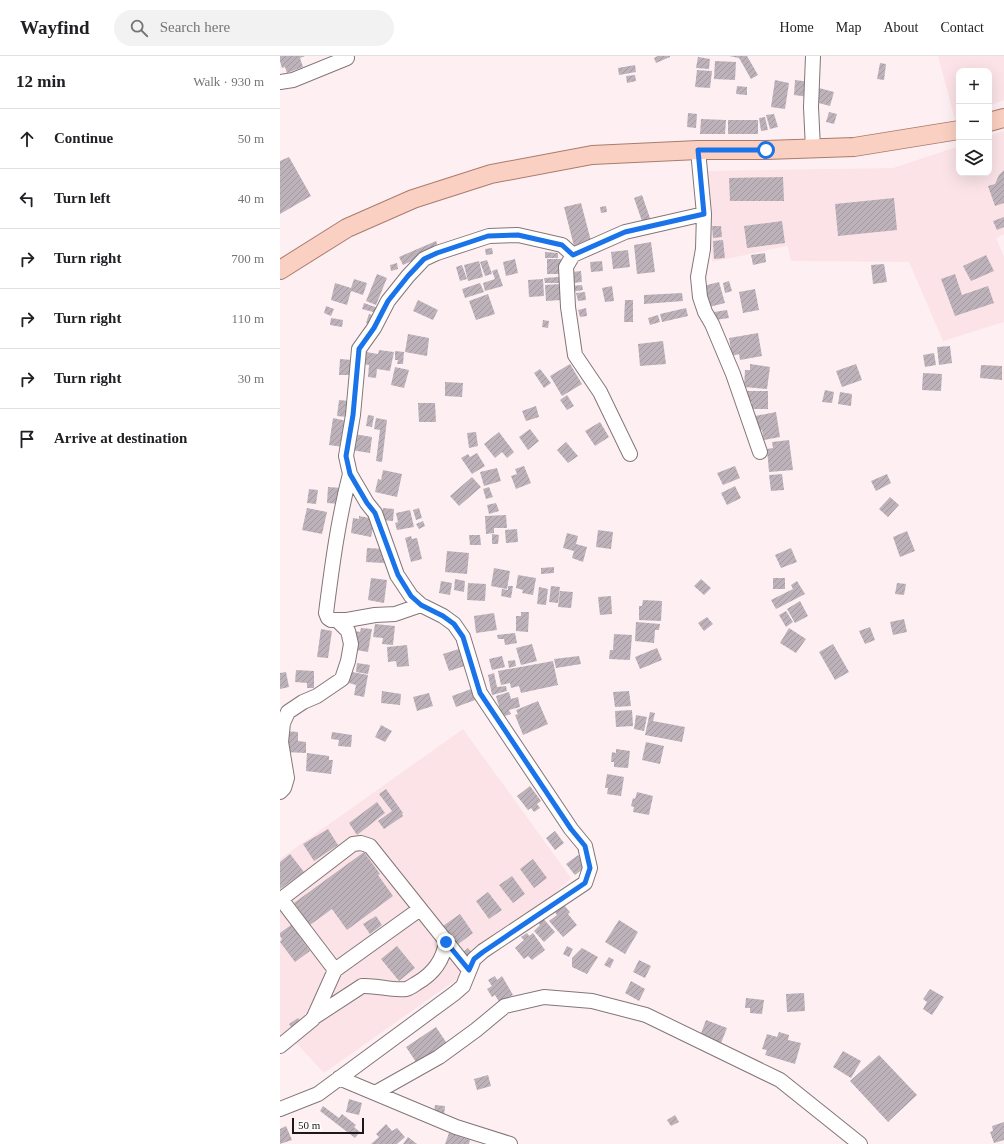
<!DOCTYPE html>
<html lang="en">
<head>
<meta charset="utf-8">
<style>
  :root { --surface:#fff; --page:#f2f2f2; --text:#202124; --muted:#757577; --line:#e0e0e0 }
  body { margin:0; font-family:"Times New Roman",serif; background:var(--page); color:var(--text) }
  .controls { position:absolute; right:12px; top:12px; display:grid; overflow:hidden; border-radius:8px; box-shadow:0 4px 16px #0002 }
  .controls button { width:36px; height:36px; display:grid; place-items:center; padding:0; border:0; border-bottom:1px solid var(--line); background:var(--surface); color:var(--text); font:20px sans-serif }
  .scale { position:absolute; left:12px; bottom:10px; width:72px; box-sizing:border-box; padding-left:4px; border:2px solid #1c1718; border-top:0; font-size:11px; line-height:14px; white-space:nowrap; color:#1c1718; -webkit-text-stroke:3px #fff; paint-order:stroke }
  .stop { position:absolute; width:12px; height:12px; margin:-9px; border:3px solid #1a73e8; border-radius:50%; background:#fff }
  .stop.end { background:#1a73e8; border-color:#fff; box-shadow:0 1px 4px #0008 }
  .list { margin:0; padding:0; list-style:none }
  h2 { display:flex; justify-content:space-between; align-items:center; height:52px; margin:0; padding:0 16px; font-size:17px }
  h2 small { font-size:13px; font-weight:400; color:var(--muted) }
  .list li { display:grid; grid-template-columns:26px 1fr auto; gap:12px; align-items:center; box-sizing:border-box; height:60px; padding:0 16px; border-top:1px solid var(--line) }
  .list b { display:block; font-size:15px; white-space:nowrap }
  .list em { font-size:13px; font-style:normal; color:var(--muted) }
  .icon { flex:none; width:22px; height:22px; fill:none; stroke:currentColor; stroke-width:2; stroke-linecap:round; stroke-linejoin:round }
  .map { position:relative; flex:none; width:724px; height:1088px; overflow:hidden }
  header { display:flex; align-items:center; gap:24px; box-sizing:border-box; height:56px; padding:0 20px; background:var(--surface); border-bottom:1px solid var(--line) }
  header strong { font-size:19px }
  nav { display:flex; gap:22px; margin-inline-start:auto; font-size:14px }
  .search { width:280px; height:36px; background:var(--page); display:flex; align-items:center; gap:10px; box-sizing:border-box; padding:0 14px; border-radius:22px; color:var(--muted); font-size:15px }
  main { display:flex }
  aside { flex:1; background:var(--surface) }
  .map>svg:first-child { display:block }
  .built { fill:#fbe3e7 }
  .building { fill:url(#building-hatch) }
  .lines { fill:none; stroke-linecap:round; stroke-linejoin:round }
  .minor-casing { stroke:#837678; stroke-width:16 }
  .major-casing { stroke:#aa7b6c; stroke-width:20 }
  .minor { stroke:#fff; stroke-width:14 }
  .major { stroke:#fad0c2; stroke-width:18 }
  .route { stroke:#1a73e8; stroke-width:5 }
</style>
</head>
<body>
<header>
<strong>Wayfind</strong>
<div class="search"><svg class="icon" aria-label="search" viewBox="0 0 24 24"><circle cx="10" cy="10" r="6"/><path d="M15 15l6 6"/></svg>Search here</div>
<nav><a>Home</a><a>Map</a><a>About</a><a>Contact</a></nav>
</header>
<main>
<aside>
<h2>12 min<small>Walk · 930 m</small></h2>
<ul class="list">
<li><svg class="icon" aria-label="ahead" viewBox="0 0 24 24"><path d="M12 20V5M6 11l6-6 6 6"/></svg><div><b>Continue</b></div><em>50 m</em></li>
<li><svg class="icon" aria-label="left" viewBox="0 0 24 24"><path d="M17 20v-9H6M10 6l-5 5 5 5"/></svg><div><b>Turn left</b></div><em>40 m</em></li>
<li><svg class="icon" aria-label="right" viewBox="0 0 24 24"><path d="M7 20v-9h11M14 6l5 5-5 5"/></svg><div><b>Turn right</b></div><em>700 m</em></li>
<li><svg class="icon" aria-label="right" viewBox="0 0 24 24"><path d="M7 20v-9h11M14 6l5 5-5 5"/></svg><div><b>Turn right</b></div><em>110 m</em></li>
<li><svg class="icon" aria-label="right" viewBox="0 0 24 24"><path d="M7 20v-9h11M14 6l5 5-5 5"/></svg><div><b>Turn right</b></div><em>30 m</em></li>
<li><svg class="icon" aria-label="arrive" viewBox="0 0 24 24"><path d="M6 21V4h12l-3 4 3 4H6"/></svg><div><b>Arrive at destination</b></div></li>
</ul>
</aside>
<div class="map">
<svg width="724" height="1088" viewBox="0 0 724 1088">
  <defs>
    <pattern id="building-hatch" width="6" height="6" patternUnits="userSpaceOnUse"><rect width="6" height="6" fill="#bdb2ba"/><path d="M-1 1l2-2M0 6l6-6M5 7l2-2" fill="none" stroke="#a2989f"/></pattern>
  </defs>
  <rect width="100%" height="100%" fill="#fef0f2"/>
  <path class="built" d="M658,0H724V44L709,50V15H679V62L675,64Z
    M724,75V178L716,182L724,201V266L663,285L629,206L511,205L508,192L507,190L432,206L427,129L428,115L613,112L679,90V117H709V80Z
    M183,673L291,822L207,902L44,1017L6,976L0,980V803Z"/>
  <path class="building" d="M0,0H25L20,2L23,11L7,17L5,11L2,12L0,5Z
    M378,0H390V1L376,7L374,2Z
    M449,0H467L478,19L471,23L459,2Z
    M418,1L430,3L429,13L416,12Z
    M435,5L456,6L455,24L434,23Z
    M600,7L606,8L604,24L597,23Z
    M355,9L356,16L339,19L338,12Z
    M417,14L432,15L430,32L415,31Z
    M355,19L356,25L347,27L346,20Z
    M495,24L509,27L505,53L491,51Z
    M515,24L530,26L529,41L514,39Z
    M457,30L467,31V39L456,38Z
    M539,32L554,36L550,50L535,46Z
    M549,56L557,58L554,68L546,66Z
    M408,57L417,58L416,72L407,71Z
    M494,58L498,71L490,73L486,59Z
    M485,61L488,74L481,75L479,62Z
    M421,63L446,64L445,78H420Z
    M448,64H478V78H448Z
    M9,101L31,140L0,158V105Z
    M724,114V147L715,150L708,130L715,128L719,119Z
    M503,121L504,145H450L449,122Z
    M362,139L371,165L363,168L354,142Z
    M614,142L617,174L558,180L555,148Z
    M301,147L311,185L294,190L284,151Z
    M326,150L327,156L321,157L320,151Z
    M724,161V171L717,174L713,165Z
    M502,165L505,187L467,192L464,170Z
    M432,170H441L442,181L433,182Z
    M443,184L445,202L434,203L433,185Z
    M156,185L159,193L123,209L119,201Z
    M371,186L375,216L357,218L354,189Z
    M212,192L213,198L206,199L205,193Z
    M348,194L350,211L333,213L331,196Z
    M265,196L278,197V202H265Z
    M485,197L486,206L473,209L471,199Z
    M706,199L714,215L691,225L683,210Z
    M235,203L238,217L226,220L223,206Z
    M267,203H281V218H267Z
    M207,204L212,218L205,220L200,206Z
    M199,205L203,221L188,225L184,209Z
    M322,205L323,215L311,216L310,206Z
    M117,207L118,213L111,215L110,209Z
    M604,208L607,226L593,228L591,209Z
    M182,209L187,223L180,225L176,211Z
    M217,213L223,230L205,235L203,227L215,223L212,215Z
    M301,215L302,226L293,227L292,216Z
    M97,218L107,222L96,249L86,245Z
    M675,218L682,239L708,230L714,247L675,260L661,223Z
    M279,221V227H265L264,222Z
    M74,223L87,227L83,239L71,235L67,249L51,244L55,227L71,232Z
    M263,223L264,240L249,241L248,224Z
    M449,225L452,235L445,237L443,227Z
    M439,226L445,247L429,251L423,230Z
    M200,227L204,236L185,242L182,233Z
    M280,228L281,244L266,245L265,229Z
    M302,229L303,234L291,236V230Z
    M332,230L334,245L325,246L322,232Z
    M475,233L479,254L463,257L459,236Z
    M305,236L306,244L298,245L296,237Z
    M402,237L403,245L364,248V239Z
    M208,238L215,258L196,264L189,245Z
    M138,244L158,254L153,264L133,255Z
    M345,244H353V266H344Z
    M84,247L98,252L97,257L82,253Z
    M46,250L54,253L51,260L44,257Z
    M306,252L307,260L300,261L298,254Z
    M406,252L408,260L382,266L380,258Z
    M447,254L449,262L435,264L434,256Z
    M89,258L96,260L93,269L86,267Z
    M378,259L380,266L370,269L368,262Z
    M51,262L63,264L62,271L50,269Z
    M263,264L269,265L268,272L262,271Z
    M478,277L482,300L460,304L459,298L452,300L449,282Z
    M128,278L149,282L147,300L125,296Z
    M383,285L386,308L360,310L358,288Z
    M670,290L672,307L659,309L657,291Z
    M99,294L114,296L110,315L97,313L96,322L88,321L89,309L84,308L86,296L98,298Z
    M115,295L124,296L123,308H117L118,304H115Z
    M654,297L656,309L645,311L643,299Z
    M60,303L72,304L70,319H59Z
    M290,308L302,328L282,340L270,320Z
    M470,308L490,311L487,333L464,331L465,314H470Z
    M576,308L582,324L562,331L556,315Z
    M701,309L722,310V324L700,322Z
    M115,311L129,314L124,332L111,329Z
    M260,313L271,327L264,332L254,317Z
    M643,317L662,318L661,335L642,334Z
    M165,326L183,327L182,341L165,340Z
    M545,334L554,336L552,347L542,346Z
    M465,335H488V353H472V346H465Z
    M560,336L572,338L571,350L558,348Z
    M287,339L294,350L287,354L280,344Z
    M59,344L69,345L67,361L57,360Z
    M138,347H155L156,366H139Z
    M256,350L259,361L246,365L242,355Z
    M496,356L500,381L484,384L482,374L477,375L475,360Z
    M88,359L94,360L92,371L86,370Z
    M53,362L67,365L63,391L49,389Z
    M96,362L107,364L102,406L96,405L100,374L94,373Z
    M320,366L329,381L315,390L305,375Z
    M250,373L259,385L248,394L239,381Z
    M196,376L198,390L189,392L187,377Z
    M219,376L234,396L227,402L222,396L215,402L204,388Z
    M74,378L92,381L90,397L71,394Z
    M509,384L513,414L489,416L487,393L493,392L492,386Z
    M286,386L298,400L288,407L277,394Z
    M197,397L205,410L192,418L181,402L188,398L190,401Z
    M244,410L251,427L236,433L231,420L237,418L235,413Z
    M455,410L460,422L443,429L437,417Z
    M217,412L221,425L204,430L200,416Z
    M103,414L122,418L117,441L95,436L98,423L101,424Z
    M502,418L504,434L491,435L489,419Z
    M607,418L611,427L596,435L591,425Z
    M192,421L201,431L179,450L170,440Z
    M455,430L461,442L447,449L441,437Z
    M48,431L62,432L60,448L47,447Z
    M209,431L213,441L206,443L203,433Z
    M29,433L38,434L36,448L27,447Z
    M610,441L619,449L608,461L599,453Z
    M216,447L219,455L209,458L207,449Z
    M27,452L47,456L42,478L22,474Z
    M103,452L114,453L113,465L101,464Z
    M139,452L142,462L136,464L133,454Z
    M130,454L134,471L117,474L115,467L118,466L116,457Z
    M226,459L227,472H214V477L206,478L205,460Z
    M79,460L95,463L91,481L71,477L73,462L79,463Z
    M143,465L145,470L139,473L136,468Z
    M237,473L238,486L226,487L225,474Z
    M318,474L333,476L331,493L316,491Z
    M627,475L635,495L620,501L613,481Z
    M287,477L298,480L296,488L307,491L303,506L292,502L294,495L283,492Z
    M212,478L219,479L218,488H212Z
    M189,479H200L201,489H190Z
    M131,480L132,483L137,482L142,503L131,506L125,482Z
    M87,492L105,493L104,507L86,506Z
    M511,492L517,506L501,512L495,499Z
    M167,495L189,497L187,518L165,516Z
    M274,511V517L261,518V512Z
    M214,512L230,515L227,533L211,530Z
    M238,519L256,522L253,539L242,537L243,534L236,532Z
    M91,522L107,524L104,547L88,544Z
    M493,522H505V533H493Z
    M175,523L185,525L184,536L174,534Z
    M421,523L431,532L424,539L414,530Z
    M161,525L172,527L170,539L159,537Z
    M517,525L525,538L496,553L491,544L513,533L511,529Z
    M188,527L206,528L205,545L187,544Z
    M617,527L626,528L624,539L615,538Z
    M228,530H233L231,542L221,540L222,533L228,534Z
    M271,530L280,531L278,547L269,546Z
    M259,531L268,533L266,549L257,548Z
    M280,535L293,536L291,552L278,551Z
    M331,540L332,558L320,559L318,541Z
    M363,544L382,545L381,565L359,564V550H362Z
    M520,545L528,560L515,567L507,553Z
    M506,555L513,566L506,571L499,559Z
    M241,556H249L248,576L236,575V560H241Z
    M214,557L217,574L196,577L194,560Z
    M427,561L433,568L424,575L418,567Z
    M624,563L627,576L613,579L610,566Z
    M356,566L380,568L379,574H375L374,587L355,585Z
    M95,568L115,570L113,589L102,588L103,582L93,581Z
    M590,571L595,584L585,588L579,575Z
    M81,572L92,573L88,596L76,594L74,586L75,575L80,576Z
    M509,572L526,583L516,597L500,587Z
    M41,573L52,575L48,602L37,601Z
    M235,577L237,587L225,589L224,583H218L217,579Z
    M334,578L352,579L350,604L329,603L330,594H333Z
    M252,588L257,605L241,609L236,592Z
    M553,588L569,616L555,624L539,596Z
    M127,589L129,610L117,611L116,605L108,606L107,591Z
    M182,592L188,609L169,615L163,598Z
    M377,592L382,604L360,613L355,601Z
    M222,600L225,611L212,614L209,603Z
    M299,600L301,608L276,612L274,603Z
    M235,604L236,610L229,612L228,605Z
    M273,605L278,629L241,637L239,630L231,632L230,627L221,629L218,615Z
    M77,607L90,609L88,618L76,616Z
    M16,614L34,615V632H27V627L15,626Z
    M6,616L9,631L0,633V617Z
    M72,616L88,619L84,641L74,639L76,629L69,627Z
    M214,617L217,631L226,630L227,635L212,639L208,619Z
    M194,632L198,643L176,651L172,640Z
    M102,635L121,638L120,649L101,647Z
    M349,635L351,650L335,651L333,636Z
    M229,636L231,643L238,641L240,651L229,654L231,658L222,661L216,640Z
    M149,637L153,650L137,655L133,641Z
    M258,645L268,668L243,679L235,659L238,658L236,654Z
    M352,654L353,670L336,671L335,655Z
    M370,656L375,657L373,665L405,671L402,686L365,679Z
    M356,659L367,661L364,675L354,673Z
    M101,669L112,675L105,686L95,681Z
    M5,675L18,676V685L26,686V697L4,696Z
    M52,676L72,679L71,691L58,690L59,684L51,683Z
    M366,686L384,690L380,708L362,704Z
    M336,693L350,695L348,712L334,711V706H331L332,696L336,697Z
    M27,697L49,700V704H53L51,718L26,715Z
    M327,718L344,721L341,740L327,738L328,732H325Z
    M250,730L261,745L257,748L260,752L254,756L251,752L248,754L237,740Z
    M106,733L123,757L122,758L123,760L104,773L98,765L112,755L99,738Z
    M357,736L373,740L369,759L353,756L354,751L351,750L353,742L355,743Z
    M97,746L105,757L77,779L69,767Z
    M48,773L58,789L34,805L23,788Z
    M275,775L284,787L275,794L266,782Z
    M84,796L100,818L98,819L113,840L67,874L52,853L30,869L14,847Z
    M10,798L24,816L0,833V806Z
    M298,799L307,810L295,819L286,808Z
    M253,803L267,822L254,832L240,813Z
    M232,820L245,838L233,847L219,829Z
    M208,836L222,854L209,863L196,845Z
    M283,848L290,856L288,858L297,869L283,881L269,865L277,859L275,856Z
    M180,858L193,877L177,889L163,870Z
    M96,860L102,869L90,878L83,868Z
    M261,860L275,876L264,886L254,875L260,869L256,864Z
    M339,864L358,876L345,898L325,886Z
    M11,869L30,895L15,906L0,886L2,883L0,880V877Z
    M247,877L249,880L253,877L265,894L252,904L248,900L244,903L235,892L244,884L241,881Z
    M117,890L135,912L119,925L101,903Z
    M287,890L293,893L289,901L283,898Z
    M188,892L193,898L187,903L182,897Z
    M302,892L318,901L307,918L292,911V902Z
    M329,901L334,904L330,912L324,909Z
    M359,904L371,910L365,922L353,916Z
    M215,920L217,924L222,920L233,939L229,941L230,943L221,949L215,939L212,941L207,933L212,930L208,924Z
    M351,925L365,933L359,945L345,937Z
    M650,933L664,941L652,959L643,953L647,946L643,943Z
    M524,937L525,955L507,956L506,938Z
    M466,942L484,944L482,958L470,957V952H465Z
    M18,962L23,968L14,975L9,968Z
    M426,964L447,972L441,987L420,980Z
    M156,971L168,989L138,1009L126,991Z
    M499,976L509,979L508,984L521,987L515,1008L485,999L487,994L482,993L487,978L497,981Z
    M563,995L581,1005L571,1022L553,1011Z
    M599,999L637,1039L608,1066L570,1025Z
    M208,1019L211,1030L197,1034L194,1023Z
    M69,1043L82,1047L79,1059L66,1056Z
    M155,1049L165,1050L164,1059L154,1057Z
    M43,1050L59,1062L62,1058L76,1069L74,1071L80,1076L75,1082L40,1055Z
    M395,1059L399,1066L391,1070L387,1064Z
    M724,1066V1084L714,1087L710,1076L713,1075L712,1070Z
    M106,1068L112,1075L117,1072L125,1081L117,1088H91L99,1081L96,1078Z
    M6,1070L12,1084L0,1088V1073Z
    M169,1077L190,1084L189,1088H165Z
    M128,1081L137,1088H123Z"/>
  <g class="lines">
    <g class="minor-casing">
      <path id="minor" d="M0,26L13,24L67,2
        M533,93L531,51L533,0
        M418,94L424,158L423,193L418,221L420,241L425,256L432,268L453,318L480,396
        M293,199L286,211L288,251L295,299L320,336L350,398
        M70,418C58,464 52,510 46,557L48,562L51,564H67L95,559L115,558L141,549
        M0,736L4,732L7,722L1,686L3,667L8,656L23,646L37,640L62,623L68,605L71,588L68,575L58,565
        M1,843L55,914
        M0,844L73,788L81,787L90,790L189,914
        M33,962L82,930C97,929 112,935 126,933C130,932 134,929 137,927C153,918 163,905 166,886
        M0,990L33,963L55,914L140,853
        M59,1022L176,1071L230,1088
        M95,1037L159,1001L196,974L225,950L264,941L312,945L366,959L500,1024L580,1088
        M0,1053L38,1038L175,937L183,930L194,903L203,895L305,827L310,812L305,790L291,773L200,637L183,581L174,568L163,560L141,549L131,540L117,519L95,457L87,447L70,418L66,400L73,359L79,293L94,272L108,245L128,220L144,203L157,197L209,180L238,179L282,189L293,199L345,176L424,158"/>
    </g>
    <g class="major-casing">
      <path id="major" d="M709,66L724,62
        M0,214L67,172L133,143L211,118L312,99L418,94H486L574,91L679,74"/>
    </g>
    <use href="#minor" class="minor"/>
    <use href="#major" class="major"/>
  </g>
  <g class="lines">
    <path class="route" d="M166,886L189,914L194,903L203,896L305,827L310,812L305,790L291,773L200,637L183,581L174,568L163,560L141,549L131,540L118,519L95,457L87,447L70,418L66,400L73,359L79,293L94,272L108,245L128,220L144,203L157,197L208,180L238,179L282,189L293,199L345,176L424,158L418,94H486"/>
  </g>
</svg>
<div class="controls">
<button>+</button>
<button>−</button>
<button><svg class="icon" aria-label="layers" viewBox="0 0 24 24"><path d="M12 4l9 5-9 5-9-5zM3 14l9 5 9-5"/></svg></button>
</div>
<div class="scale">50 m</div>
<div class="stop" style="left:486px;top:94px"></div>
<div class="stop end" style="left:166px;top:886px"></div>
</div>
</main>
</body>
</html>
